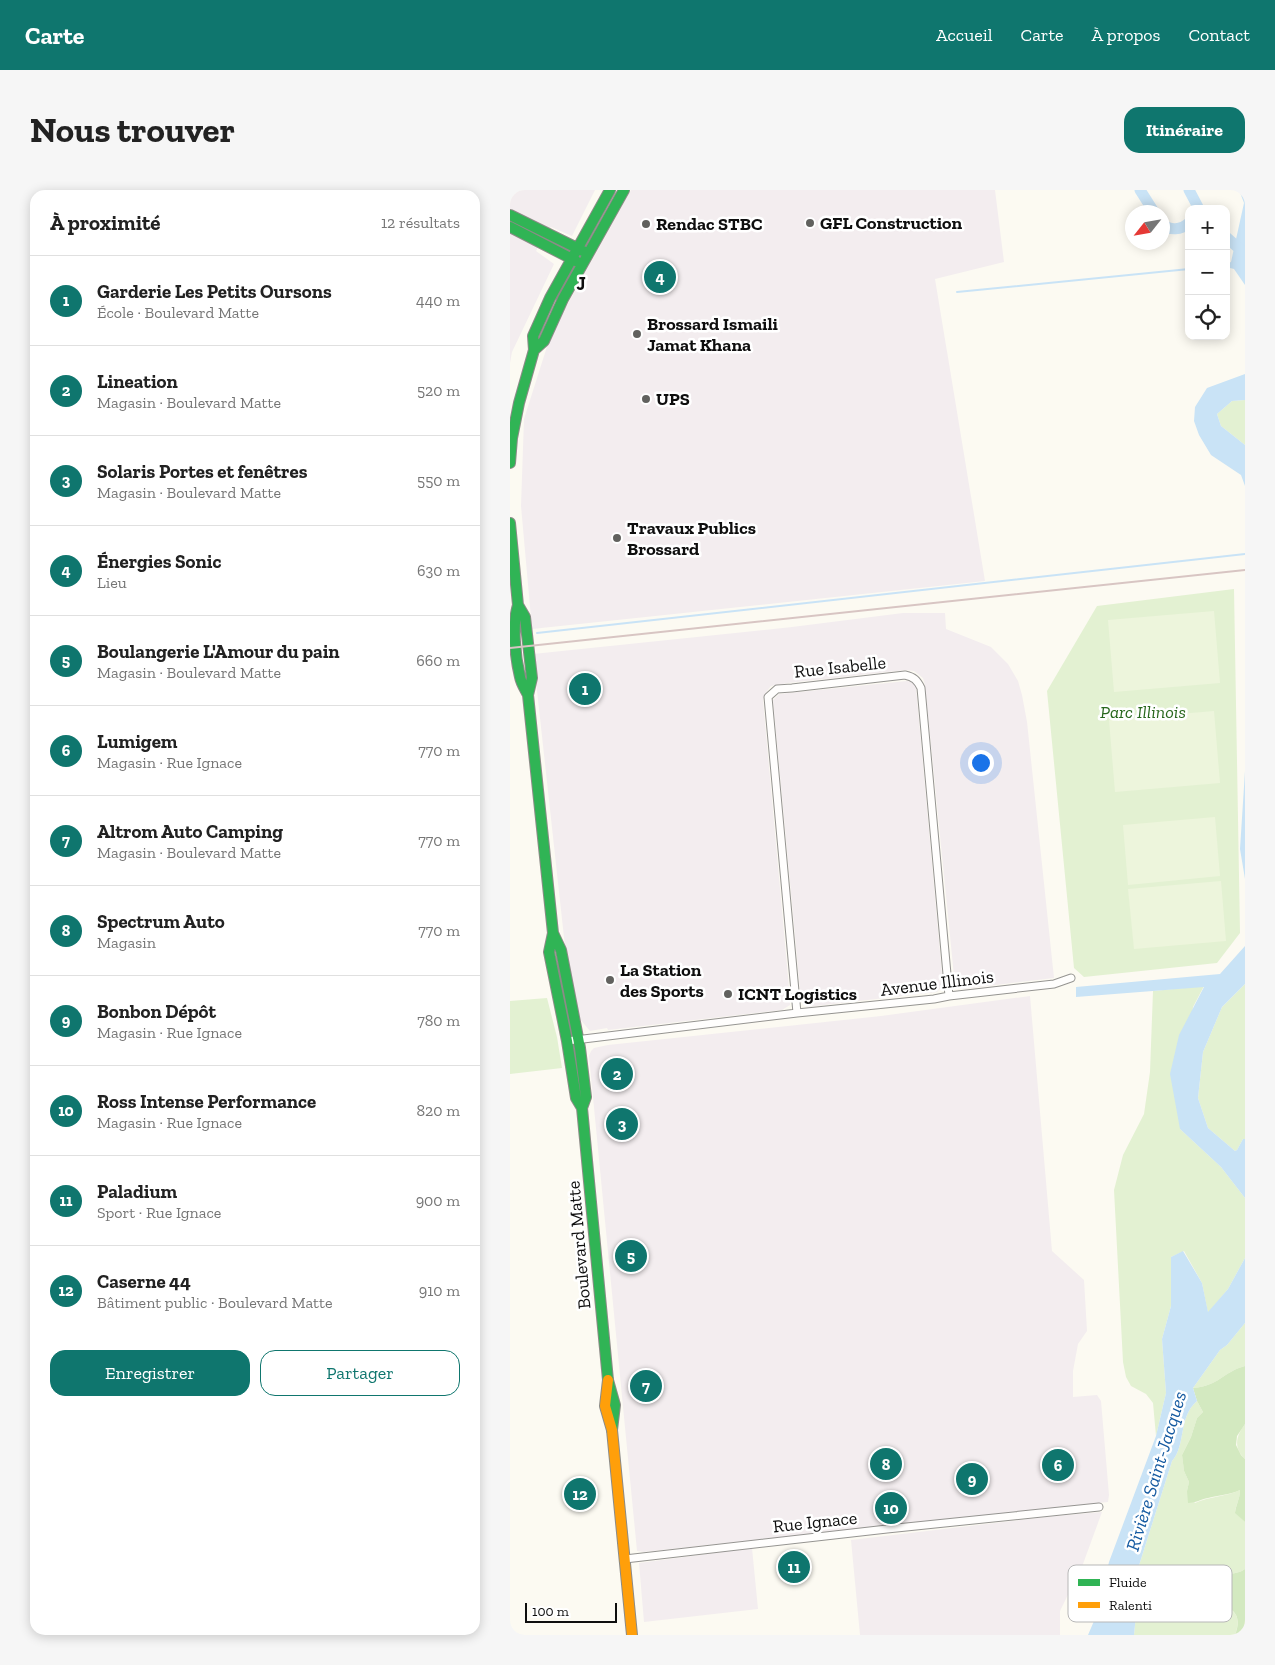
<!DOCTYPE html>
<html lang="fr">
<head>
<meta charset="utf-8">
<style>
  :root { --surface:#fff; --page:#f6f6f6; --text:#222; --muted:#767676; --line:#e0e0e0; --accent:#0f766e }
  body { margin:0; font-family:"Zilla Slab",serif; background:var(--page); color:var(--text) }
  .controls { position:absolute; right:15px; top:15px; display:grid; overflow:hidden; border-radius:10px; box-shadow:0 2px 12px #0003 }
  .controls button { width:45px; height:45px; display:grid; place-items:center; padding:0; border:0; border-bottom:1px solid var(--line); background:var(--surface); color:var(--text); font:25px sans-serif }
  .compass { position:absolute; left:615px; top:15px; width:45px; height:45px; border-radius:50%; background:var(--surface); box-shadow:0 2px 12px #0003; rotate:239deg }
  .scale { position:absolute; left:15px; bottom:12px; width:92px; box-sizing:border-box; padding-left:5px; border:2px solid #0e0e0e; border-top:0; font-size:14px; line-height:18px; white-space:nowrap; color:#0e0e0e; -webkit-text-stroke:4px #fff; paint-order:stroke }
  .you { position:absolute; left:470px; top:572px; width:18px; height:18px; margin:-12px; border:4px solid #fff; border-radius:50%; background:#1a73e8; box-shadow:0 0 0 8px #1a73e833 }
  .badge { display:grid; place-items:center; width:32px; height:32px; border-radius:50%; background:var(--accent); color:#fff; font-size:16px; font-weight:700 }
  .pin { position:absolute; translate:-50% -50%; border:2px solid #fff; box-shadow:0 1px 5px #0006 }
  .list { margin:0; padding:0; list-style:none }
  h2 { display:flex; justify-content:space-between; align-items:center; height:65px; margin:0; padding:0 20px; font-size:21px }
  h2 small { font-size:16px; font-weight:400; color:var(--muted) }
  .list li { display:grid; grid-template-columns:32px 1fr auto; gap:15px; align-items:center; box-sizing:border-box; height:90px; padding:0 20px; border-top:1px solid var(--line) }
  .list b { display:block; font-size:19px; white-space:nowrap }
  .list p { margin:0; font-size:16px; white-space:nowrap; color:var(--muted) }
  .list em { font-size:16px; font-style:normal; color:var(--muted) }
  .actions { display:flex; gap:10px; padding:15px 20px }
  .actions a { flex:1; padding:11px 0; border:1px solid var(--accent); border-radius:15px; text-align:center; font-size:18px; color:var(--accent) }
  .actions .main { background:var(--accent); color:#fff }
  .icon { flex:none; width:28px; height:28px; fill:none; stroke:currentColor; stroke-width:2; stroke-linecap:round; stroke-linejoin:round }
  .map { position:relative; flex:none; width:735px; height:1445px; overflow:hidden; border-radius:15px }
  header { display:flex; align-items:center; gap:30px; box-sizing:border-box; height:70px; padding:0 25px; background:var(--accent); color:#fff }
  header strong { font-size:24px }
  nav { display:flex; gap:28px; margin-inline-start:auto; font-size:18px }
  .intro { display:flex; align-items:center; justify-content:space-between; box-sizing:border-box; height:120px; padding:0 30px }
  h1 { margin:0; font-size:35px }
  .button { padding:12px 22px; border-radius:15px; background:var(--accent); color:#fff; font-size:18px; font-weight:700 }
  main { display:flex; gap:30px; padding:0 30px }
  aside { flex:1; background:var(--surface); border-radius:15px; box-shadow:0 2px 12px #0003 }
  .map>svg:first-child { display:block }
  .industrial { fill:#f3edef }
  .green { fill:#e3f1d2 }
  .forest { fill:#d3e9c0 }
  .pitch { fill:#edf5dc }
  .water { fill:#c9e3f6 }
  .lines { fill:none; stroke-linecap:round; stroke-linejoin:round }
  .stream { stroke:#c9e3f6; stroke-width:2 }
  .river { stroke:#c9e3f6; stroke-width:11 }
  .street-casing { stroke:#959491; stroke-width:9 }
  .fast-casing { stroke:#8c8b87; stroke-width:12 }
  .slow-casing { stroke:#8c8b87; stroke-width:12 }
  .street { stroke:#fffefd; stroke-width:7 }
  .fast { stroke:#30b455; stroke-width:10 }
  .slow { stroke:#ff9f0a; stroke-width:10 }
  .rail { stroke:#d8c5c3; stroke-width:2 }
  .poi-dot { fill:#61615e; stroke:#fff; stroke-width:2 }
  .labels { text-anchor:middle; dominant-baseline:central; stroke-width:5; stroke-linejoin:round; paint-order:stroke }
  .poi-label { font-size:18px; font-weight:bold; fill:#0e0e0e; stroke:#fff; text-anchor:start }
  .street-label { font-size:18px; fill:#0e0e0e; stroke:#fff }
  .park-label { font-size:18px; font-style:italic; fill:#28671d; stroke:#fff }
  .neighbourhood-label { font-size:19px; font-weight:bold; fill:#0e0e0e; stroke:#fff }
  .water-label { font-size:19px; font-style:italic; fill:#165ba1; stroke:#fff }
  .key { fill:#fff; stroke:#b7b7b7; stroke-width:1 }
  .key-label { font-size:14px; fill:#0e0e0e }
</style>
</head>
<body>
<header>
<strong>Carte</strong>
<nav><a>Accueil</a><a>Carte</a><a>À propos</a><a>Contact</a></nav>
</header>
<div class="intro"><h1>Nous trouver</h1><a class="button">Itinéraire</a></div>
<main>
<aside>
<h2>À proximité<small>12 résultats</small></h2>
<ul class="list">
<li><span class="badge">1</span><div><b>Garderie Les Petits Oursons</b><p>École · Boulevard Matte</p></div><em>440 m</em></li>
<li><span class="badge">2</span><div><b>Lineation</b><p>Magasin · Boulevard Matte</p></div><em>520 m</em></li>
<li><span class="badge">3</span><div><b>Solaris Portes et fenêtres</b><p>Magasin · Boulevard Matte</p></div><em>550 m</em></li>
<li><span class="badge">4</span><div><b>Énergies Sonic</b><p>Lieu</p></div><em>630 m</em></li>
<li><span class="badge">5</span><div><b>Boulangerie L'Amour du pain</b><p>Magasin · Boulevard Matte</p></div><em>660 m</em></li>
<li><span class="badge">6</span><div><b>Lumigem</b><p>Magasin · Rue Ignace</p></div><em>770 m</em></li>
<li><span class="badge">7</span><div><b>Altrom Auto Camping</b><p>Magasin · Boulevard Matte</p></div><em>770 m</em></li>
<li><span class="badge">8</span><div><b>Spectrum Auto</b><p>Magasin</p></div><em>770 m</em></li>
<li><span class="badge">9</span><div><b>Bonbon Dépôt</b><p>Magasin · Rue Ignace</p></div><em>780 m</em></li>
<li><span class="badge">10</span><div><b>Ross Intense Performance</b><p>Magasin · Rue Ignace</p></div><em>820 m</em></li>
<li><span class="badge">11</span><div><b>Paladium</b><p>Sport · Rue Ignace</p></div><em>900 m</em></li>
<li><span class="badge">12</span><div><b>Caserne 44</b><p>Bâtiment public · Boulevard Matte</p></div><em>910 m</em></li>
</ul>
<div class="actions"><a class="main">Enregistrer</a><a>Partager</a></div>
</aside>
<div class="map">
<svg width="735" height="1445" viewBox="0 0 735 1445">
  <rect width="100%" height="100%" fill="#fcfaf2"/>
  <path class="industrial" d="M0,0H85L62,46L41,37L26,61L44,74L2,162L0,173Z
    M121,0H485L494,72L425,89L475,391L22,439L11,316L14,229L41,144Z
    M393,423H435L436,439L481,457L498,474L508,491L512,505L517,532L544,788L453,799L448,798L445,796L415,495L413,488L404,481L396,480L278,493L261,496L257,501L253,510L280,809V815L272,820L98,840L97,838L80,841L69,828L58,784L23,464L282,437Z
    M397,491L403,492L406,497L433,795L427,802L297,817L291,810L263,510L269,504Z
    M520,806L542,1061L574,1090L577,1141L568,1154L563,1181V1207L587,1205L591,1211L599,1305L598,1312L134,1362L127,1361L79,866L81,861L84,858L98,855L371,826Z
    M592,1322L573,1374L550,1421V1445H350L341,1350L544,1326Z
    M242,1358L248,1419L134,1432L129,1373Z"/>
  <path class="green" d="M735,210V255L711,236L707,224L722,211Z
    M724,399L730,743L707,773L574,787L564,778L537,501L587,416Z
    M735,794V949H733L727,960L725,961L698,938L688,908L693,862L712,817Z
    M694,796L683,817L670,939L711,977L735,1008V1068L718,1099L698,1123L692,1093L674,1061L661,1067V1116L652,1149L656,1203L646,1246L643,1213L636,1204L621,1196L616,1187L613,1172L604,1000L613,965L634,924L640,882L643,801Z
    M37,808L47,847L52,878L0,884V811Z
    M735,1133V1176C713,1182 709,1196 683,1198L710,1160L717,1155Z
    M687,1211L693,1222L687,1228L681,1247L672,1265L674,1281L679,1292L677,1301L685,1313C700,1306 716,1307 730,1300C730,1309 726,1314 725,1322L735,1332V1379C725,1387 703,1383 691,1383L707,1414C725,1419 732,1425 725,1445H624L626,1425L620,1415L626,1385L662,1271C676,1256 668,1227 687,1211Z
    M735,1234V1269C723,1258 726,1246 735,1234Z"/>
  <path class="forest" d="M735,1176V1234L727,1246L726,1255L731,1265L735,1269V1332L725,1323C726,1314 730,1309 730,1300C719,1305 709,1305 698,1308C691,1309 686,1313 678,1313L677,1301L679,1292L674,1281L672,1265L681,1247L687,1228L693,1222L687,1211L683,1198C709,1196 713,1182 735,1176Z
    M735,1379V1445H725C733,1424 723,1417 703,1413C699,1413 694,1413 691,1411C687,1409 686,1405 685,1401C683,1394 686,1388 691,1383C703,1383 725,1387 735,1379Z"/>
  <path class="pitch" d="M704,421L710,493L604,502L598,430Z
    M704,521L710,593L605,602L599,530Z
    M705,627L710,686L618,695L613,635Z
    M711,691L716,751L624,759L618,699Z"/>
  <path class="water" d="M729,0H735V95L724,79L716,77V74L721,72L734,13Z
    M735,184V210L722,211L707,224L711,236L735,255V296L731,285L701,265L689,245L684,231L685,217L697,198Z
    M735,581V689L730,659Z
    M735,756V794L712,817L693,862L688,908L698,938L725,961L727,960L733,949H735V1008L711,977L670,939L660,884L669,845L694,797L566,807V797L710,784Z
    M673,1061L692,1093L698,1122L718,1099L735,1068V1133L717,1155L710,1160L683,1198L687,1211C668,1227 676,1256 662,1271L626,1385L620,1415L626,1425L624,1445H578L584,1431L599,1372L646,1246L656,1203L652,1149L661,1116V1067Z"/>
  <g class="lines">
    <path class="stream" d="M447,102L679,79
      M27,443L735,364"/>
    <path class="river" d="M630,0L644,22
      M679,0L689,19
      M652,34C660,41 671,40 679,33
      M716,47L732,61"/>
    <g class="street-casing">
      <path id="street" d="M287,823L258,507L267,499L282,498L395,485C404,487 407,490 411,498L439,806
        M57,851L287,823L424,809L439,806L544,794L561,788
        M115,1369L377,1339L589,1317"/>
    </g>
    <g class="fast-casing">
      <path id="fast" d="M0,25L73,61
        M0,37L66,71
        M24,160L34,151L53,109L114,0
        M0,273L2,248L9,213L24,160L23,146L40,108L100,0
        M0,333L8,415L15,427L22,488L18,505
        M8,415C2,435 5,466 10,487C11,493 15,499 18,505L43,743L39,762L57,851L66,908L72,918
        M43,743L51,760L70,858L76,907L72,918L98,1190L105,1215L102,1240"/>
    </g>
    <g class="slow-casing">
      <path id="slow" d="M98,1190L95,1216L102,1240L122,1445"/>
    </g>
    <use href="#street" class="street"/>
    <use href="#fast" class="fast"/>
    <use href="#slow" class="slow"/>
    <path class="rail" d="M0,458L735,380"/>
  </g>
  <g class="poi-dot">
    <circle cx="300" cy="33" r="5"/>
    <circle cx="136" cy="34" r="5"/>
    <circle cx="127" cy="144" r="5"/>
    <circle cx="136" cy="209" r="5"/>
    <circle cx="107" cy="348" r="5"/>
    <circle cx="100" cy="790" r="5"/>
    <circle cx="218" cy="804" r="5"/>
  </g>
  <g class="labels">
    <g class="poi-label">
      <text x="310" y="33">GFL Construction</text>
      <text x="146" y="34">Rendac STBC</text>
      <text x="137" y="134">Brossard Ismaili<tspan x="137" dy="21">Jamat Khana</tspan></text>
      <text x="146" y="209">UPS</text>
      <text x="117" y="338">Travaux Publics<tspan x="117" dy="21">Brossard</tspan></text>
      <text x="110" y="780">La Station<tspan x="110" dy="21">des Sports</tspan></text>
      <text x="228" y="804">ICNT Logistics</text>
    </g>
    <g class="street-label">
      <text transform="translate(330 477) rotate(-6)">Rue Isabelle</text>
      <text transform="translate(427 793) rotate(-7)">Avenue Illinois</text>
      <text transform="translate(69 1055) rotate(-95)">Boulevard Matte</text>
      <text transform="translate(305 1332) rotate(-6)">Rue Ignace</text>
    </g>
    <g class="park-label">
      <text x="633" y="522">Parc Illinois</text>
    </g>
    <g class="neighbourhood-label">
      <text x="71" y="93">J</text>
    </g>
    <g class="water-label">
      <text transform="translate(646 1281) rotate(-73)">Rivière Saint-Jacques</text>
    </g>
  </g>
  <rect x="558" y="1375" width="164" height="57" rx="8" class="key"/>
  <rect x="568" y="1389" width="22" height="7" fill="#30b455"/>
  <rect x="568" y="1412" width="22" height="6" fill="#ff9f0a"/>
  <g class="key-label">
    <text x="599" y="1397">Fluide</text>
    <text x="599" y="1420">Ralenti</text>
  </g>
</svg>
<div class="controls">
<button>+</button>
<button>−</button>
<button><svg class="icon" aria-label="locate" viewBox="0 0 24 24"><circle cx="12" cy="12" r="6"/><path d="M12 2v4M12 18v4M2 12h4M18 12h4"/></svg></button>
</div>
<svg class="compass" viewBox="-18 -18 36 36"><path d="M0-13l5 13h-10z" fill="#e53935"/><path d="M0 13l5-13h-10z" fill="#767676"/></svg>
<div class="scale">100 m</div>
<div class="you"></div>
<div class="pin badge" style="left:75px;top:499px">1</div>
<div class="pin badge" style="left:107px;top:884px">2</div>
<div class="pin badge" style="left:112px;top:934px">3</div>
<div class="pin badge" style="left:150px;top:87px">4</div>
<div class="pin badge" style="left:121px;top:1066px">5</div>
<div class="pin badge" style="left:548px;top:1275px">6</div>
<div class="pin badge" style="left:136px;top:1196px">7</div>
<div class="pin badge" style="left:376px;top:1274px">8</div>
<div class="pin badge" style="left:462px;top:1289px">9</div>
<div class="pin badge" style="left:381px;top:1318px">10</div>
<div class="pin badge" style="left:284px;top:1377px">11</div>
<div class="pin badge" style="left:70px;top:1304px">12</div>
</div>
</main>
</body>
</html>
